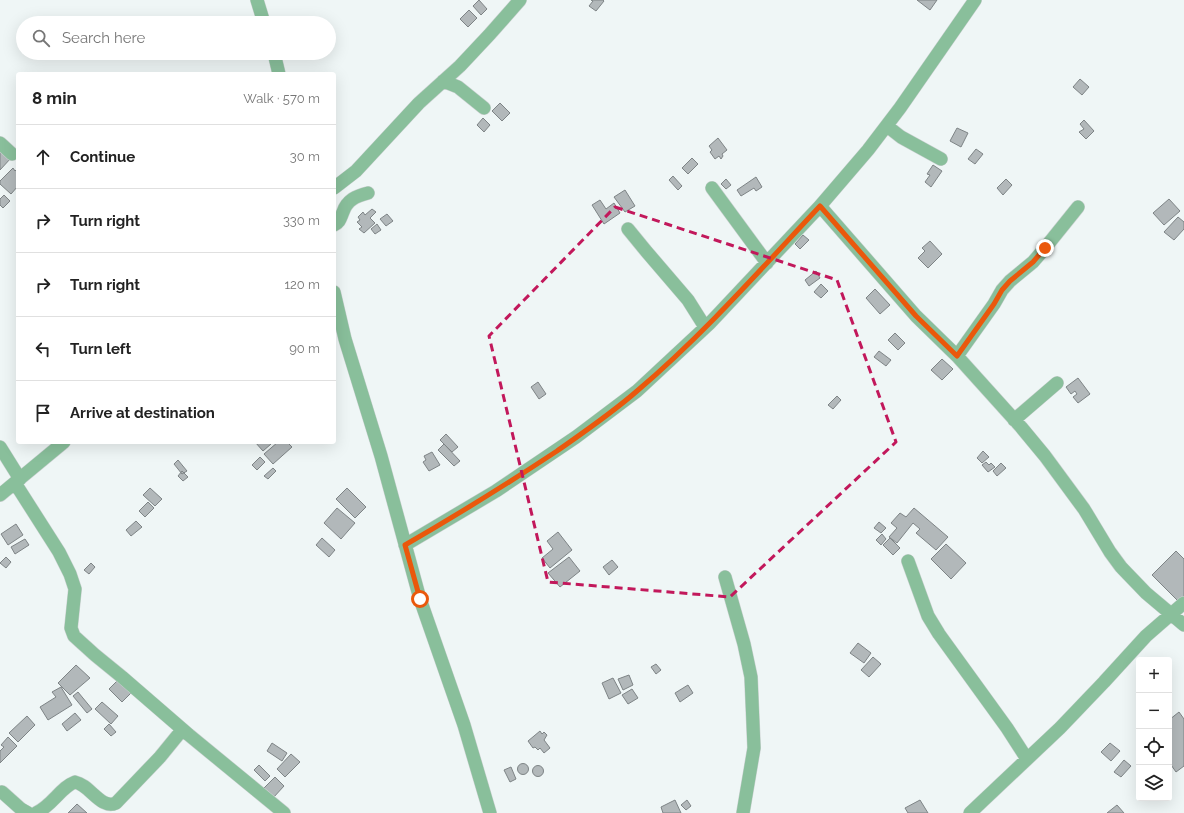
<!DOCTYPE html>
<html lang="en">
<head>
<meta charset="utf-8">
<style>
  :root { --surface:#fff; --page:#f2f2f2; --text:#222; --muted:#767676; --line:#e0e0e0 }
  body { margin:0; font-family:Raleway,sans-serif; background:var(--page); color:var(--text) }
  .controls { position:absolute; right:12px; bottom:12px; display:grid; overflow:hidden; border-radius:4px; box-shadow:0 4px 16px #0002 }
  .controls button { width:36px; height:36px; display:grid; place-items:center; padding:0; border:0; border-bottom:1px solid var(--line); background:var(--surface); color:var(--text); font:20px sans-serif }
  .stop { position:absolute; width:12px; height:12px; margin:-9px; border:3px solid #ea580c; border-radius:50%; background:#fff }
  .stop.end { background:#ea580c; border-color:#fff; box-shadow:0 1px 4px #0008 }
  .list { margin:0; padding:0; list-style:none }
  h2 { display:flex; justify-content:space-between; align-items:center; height:52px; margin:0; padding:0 16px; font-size:17px }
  h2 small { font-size:13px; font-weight:400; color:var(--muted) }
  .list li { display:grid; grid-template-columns:26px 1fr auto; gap:12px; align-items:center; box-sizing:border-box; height:64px; padding:0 16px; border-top:1px solid var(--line) }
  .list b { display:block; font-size:15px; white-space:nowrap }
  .list em { font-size:13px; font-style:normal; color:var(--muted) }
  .icon { flex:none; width:22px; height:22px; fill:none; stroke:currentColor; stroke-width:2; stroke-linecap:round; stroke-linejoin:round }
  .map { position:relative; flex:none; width:1184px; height:813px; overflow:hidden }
  .search { position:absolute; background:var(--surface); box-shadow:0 4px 16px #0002; left:16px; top:16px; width:320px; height:44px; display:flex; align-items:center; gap:10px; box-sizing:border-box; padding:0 14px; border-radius:22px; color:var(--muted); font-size:15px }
  .panel { position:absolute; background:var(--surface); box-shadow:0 4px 16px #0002; left:16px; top:72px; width:320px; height:372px; border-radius:4px }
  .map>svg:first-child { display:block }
  .building { fill:#b2b8ba; stroke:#7e8486 }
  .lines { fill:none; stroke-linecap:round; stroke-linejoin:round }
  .street-casing { stroke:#cbd1d1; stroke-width:14 }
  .street { stroke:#89bf9b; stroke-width:13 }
  .route { stroke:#ea580c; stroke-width:5 }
  .marked { fill:none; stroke:#c2185b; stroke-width:3; stroke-dasharray:8 5; stroke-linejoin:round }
</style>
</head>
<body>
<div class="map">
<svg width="1184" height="813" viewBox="0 0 1184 813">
  <rect width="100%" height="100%" fill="#eff6f6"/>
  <path class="building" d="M479,0L487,9L481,15L473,6Z
    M591,0H603L604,1L596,11L589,6L593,1Z
    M917,0H937L930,10Z
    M469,10L477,18L468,27L460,19Z
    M1080,79L1089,87L1082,95L1073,87Z
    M500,103L510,113L502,121L492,111Z
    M483,118L490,125L484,132L477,125Z
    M1084,120L1094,131L1086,139L1079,132L1084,129L1080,124Z
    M957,128L968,133L961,147L950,141Z
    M718,138L727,150L722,154L723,156L721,159L719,156L715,159L710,152L712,150L709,146Z
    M0,147L11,158L0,170Z
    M976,149L983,154L975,164L968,159Z
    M692,158L698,164L688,174L682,168Z
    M933,165L942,171L931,187L925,182L930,175L927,174Z
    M13,168L15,171L18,168V186L11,194L0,184V181Z
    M673,176L682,186L678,190L669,180Z
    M756,177L762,187L756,191L754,188L741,196L737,190Z
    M726,179L731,185L726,189L721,184Z
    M1006,179L1012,185L1003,195L997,188Z
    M625,190L635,206L625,212L614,197Z
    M4,195L10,201L3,208L0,205V199Z
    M1169,199L1180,211L1164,225L1153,213Z
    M600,200L606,209L614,203L620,213L604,224L592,205Z
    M372,209L376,212L370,218L375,223L364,233L359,229L362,227L357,222L360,220L358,217L363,212L365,215Z
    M387,214L393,221L386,226L380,219Z
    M1178,217L1184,222V229L1174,240L1164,232Z
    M377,224L381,230L375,234L371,229Z
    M803,235L809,240L800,249L795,244Z
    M930,241L942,254L928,268L918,258L925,251L922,248Z
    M816,271L820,278L809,286L805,280Z
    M821,284L828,291L821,298L814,292Z
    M875,289L890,305L880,314L866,298Z
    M895,333L905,343L898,350L888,340Z
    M879,351L891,360L886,366L874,357Z
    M942,359L953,369L942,380L931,370Z
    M1078,378L1090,394L1078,403L1073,397L1077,394L1075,391L1071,394L1066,387Z
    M538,382L546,394L539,399L531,387Z
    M837,396L841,400L833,409L828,405Z
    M446,434L458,447L452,452L440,440Z
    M255,442H270L271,444L263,451Z
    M278,442H287L292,447L273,464L264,454Z
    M444,444L460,461L454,466L438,450Z
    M983,451L989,457L982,463L977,458Z
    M432,452L440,465L429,471L423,462L426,460L424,456Z
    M260,457L265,462L257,470L252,465Z
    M178,460L187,471L182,474L174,464Z
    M986,462L989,465L991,463L995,467L988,472L982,465Z
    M1001,463L1006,468L997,476L993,471Z
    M273,468L276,471L268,479L264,476Z
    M182,471L188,477L183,481L178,476Z
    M150,488L162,499L155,506L143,495Z
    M347,488L366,507L355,518L336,499Z
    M148,502L154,508L145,517L139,511Z
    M337,508L355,523L341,539L324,523Z
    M914,508L948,537L936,550L916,533L920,529L913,523L897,543L889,537L897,528L891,523L900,513L906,517Z
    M136,521L142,527L131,536L126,530Z
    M879,522L886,528L881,533L874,528Z
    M16,524L23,535L8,545L1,534Z
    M558,532L572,550L550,568L542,558L553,549L547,541Z
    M882,534L886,539L881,545L876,540Z
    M322,538L335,550L329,557L316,545Z
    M890,538L900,548L893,555L883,545Z
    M25,539L29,545L15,554L11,547Z
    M946,544L966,563L951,579L931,559Z
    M1176,551L1184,559V597L1179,602L1152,575Z
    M6,557L11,562L6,568L0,563Z
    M569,557L580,571L560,587L548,573Z
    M612,560L618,567L609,575L603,567Z
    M91,563L95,567L89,574L84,570Z
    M858,643L871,653L864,663L850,653Z
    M873,657L881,664L869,677L861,670Z
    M656,664L661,670L656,674L651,667Z
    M76,665L90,678L70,695L58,683Z
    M629,675L633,685L623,690L618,679Z
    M613,678L621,693L609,699L602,683Z
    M119,679L132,692L122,702L109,689Z
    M688,685L693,693L680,702L675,693Z
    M61,687L72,705L48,720L40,707L56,697L52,692Z
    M632,689L638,698L628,704L622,695Z
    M78,692L92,709L87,713L73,696Z
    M102,702L118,716L111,724L95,709Z
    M1179,712L1184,719V766L1176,772L1169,762V720Z
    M75,713L81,720L67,731L62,724Z
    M27,716L35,725L18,742L9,733Z
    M109,724L116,732L111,736L104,729Z
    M540,731L542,734L544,732L547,735L544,740L550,748L544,753L540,748L538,750L535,747L533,748L528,741Z
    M8,737L17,746L0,763V751L4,747L1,745Z
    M272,743L287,753L282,761L267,751Z
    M1110,743L1120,751L1111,761L1101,752Z
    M291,754L300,762L285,777L277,769Z
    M1124,760L1131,766L1121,777L1114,772Z
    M517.5 769a5.5 5.5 0 1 1 11 0a5.5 5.5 0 1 1-11 0Z
    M259,765L270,776L265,781L254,770Z
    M532.5 771a5.5 5.5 0 1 1 11 0a5.5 5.5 0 1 1-11 0Z
    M511,767L516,779L510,782L504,770Z
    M275,777L284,786L273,798L263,789Z
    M675,800L681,813H663L661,807Z
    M687,800L691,806L686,810L681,805Z
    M920,800L928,813H908L905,808Z
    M77,804L87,813H68Z
    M1117,805L1124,813H1107Z"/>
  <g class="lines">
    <g class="street-casing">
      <path id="street" d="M257,0L264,23
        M274,53L279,74
        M443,81L458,87L484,108
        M887,126L901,137L941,159
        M0,143L12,154
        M334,188L356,171L419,103L460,66L490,34L520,0
        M712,188L767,263
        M820,206L916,316L957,356L1021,427L1045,456L1084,509L1110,552L1121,567L1146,593L1184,625
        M334,225C340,222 340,219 343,212C347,200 356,196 368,193
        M628,229L646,251L688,300L705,327
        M334,292L345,339L381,456L420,599L464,725L490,813
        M957,356L994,304L1002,290L1010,281L1033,262L1045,248L1078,207
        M1014,420L1057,383
        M0,447L20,479
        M15,483L59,552L70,574L75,589L71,628L74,636L95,655L122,677L189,735L284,813
        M0,495L64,442
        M405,545L496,491L576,437L637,391L709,324L820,206L868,150L900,108L975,0
        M908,561L928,616L939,634L1007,728L1027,759
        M725,577L744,644L751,677L754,748L743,813
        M2,792L21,809L28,813
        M36,813C52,806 61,787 75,782C90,785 101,810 116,803L160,757L182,730
        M970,813L1060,728L1104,682L1146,636L1184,603"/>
    </g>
    <use href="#street" class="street"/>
  </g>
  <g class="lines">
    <path class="route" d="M420,599L405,545C457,515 507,484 557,451C584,432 612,413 637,391C703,335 761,269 820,206L916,316L957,356L994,304L1002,290L1010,281L1033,262L1045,248"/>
  </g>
  <path class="marked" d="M615,207L837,280L896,442L730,597L548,582L489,336Z"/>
</svg>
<div class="controls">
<button>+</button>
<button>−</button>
<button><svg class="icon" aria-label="locate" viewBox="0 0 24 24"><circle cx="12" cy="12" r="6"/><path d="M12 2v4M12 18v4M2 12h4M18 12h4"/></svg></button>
<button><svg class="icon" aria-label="layers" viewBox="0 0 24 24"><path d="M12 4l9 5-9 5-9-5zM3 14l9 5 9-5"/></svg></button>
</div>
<div class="stop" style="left:420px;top:599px"></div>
<div class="stop end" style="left:1045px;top:248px"></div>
<div class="search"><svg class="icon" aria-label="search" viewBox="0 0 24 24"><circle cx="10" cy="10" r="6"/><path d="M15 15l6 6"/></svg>Search here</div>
<section class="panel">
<h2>8 min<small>Walk · 570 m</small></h2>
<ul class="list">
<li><svg class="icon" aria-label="ahead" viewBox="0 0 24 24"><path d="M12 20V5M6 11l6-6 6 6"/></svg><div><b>Continue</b></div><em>30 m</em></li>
<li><svg class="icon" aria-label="right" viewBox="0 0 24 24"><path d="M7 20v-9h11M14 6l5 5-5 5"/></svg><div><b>Turn right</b></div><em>330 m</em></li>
<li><svg class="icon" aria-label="right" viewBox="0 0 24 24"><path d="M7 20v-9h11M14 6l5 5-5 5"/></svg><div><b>Turn right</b></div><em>120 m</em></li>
<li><svg class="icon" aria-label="left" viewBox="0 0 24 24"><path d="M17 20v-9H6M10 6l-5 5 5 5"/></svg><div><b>Turn left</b></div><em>90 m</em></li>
<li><svg class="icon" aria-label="arrive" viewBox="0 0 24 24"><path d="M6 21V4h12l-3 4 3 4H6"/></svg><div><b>Arrive at destination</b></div></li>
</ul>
</section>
</div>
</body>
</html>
